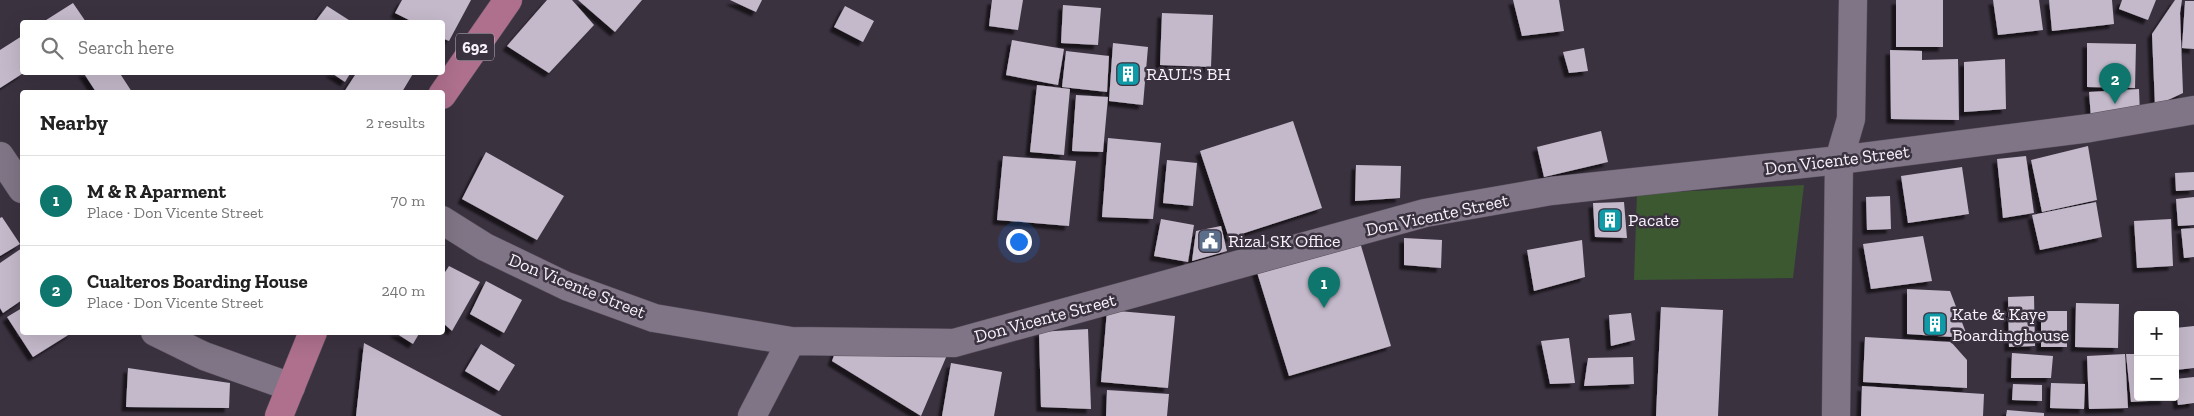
<!DOCTYPE html>
<html lang="en">
<head>
<meta charset="utf-8">
<style>
  :root { --surface:#fff; --page:#f2f2f2; --text:#222; --muted:#767676; --line:#e0e0e0; --accent:#0f766e }
  body { margin:0; font-family:"Zilla Slab",serif; background:var(--page); color:var(--text) }
  .controls { position:absolute; right:15px; bottom:15px; display:grid; overflow:hidden; border-radius:5px; box-shadow:0 5px 20px #0002 }
  .controls button { width:45px; height:45px; display:grid; place-items:center; padding:0; border:0; border-bottom:1px solid var(--line); background:var(--surface); color:var(--text); font:25px sans-serif }
  .you { position:absolute; left:1018px; top:241px; width:18px; height:18px; margin:-12px; border:4px solid #fff; border-radius:50%; background:#1a73e8; box-shadow:0 0 0 8px #1a73e833 }
  .badge { display:grid; place-items:center; width:32px; height:32px; border-radius:50%; background:var(--accent); color:#fff; font-size:16px; font-weight:700 }
  .pin { position:absolute; translate:-50% -41px; filter:drop-shadow(0 1px 2px #0008) }
  .pin::after { content:''; position:absolute; top:26px; width:18px; height:15px; background:inherit; clip-path:polygon(0 0,100% 0,50% 100%) }
  .list { margin:0; padding:0; list-style:none }
  h2 { display:flex; justify-content:space-between; align-items:center; height:65px; margin:0; padding:0 20px; font-size:21px }
  h2 small { font-size:16px; font-weight:400; color:var(--muted) }
  .list li { display:grid; grid-template-columns:32px 1fr auto; gap:15px; align-items:center; box-sizing:border-box; height:90px; padding:0 20px; border-top:1px solid var(--line) }
  .list b { display:block; font-size:19px; white-space:nowrap }
  .list p { margin:0; font-size:16px; white-space:nowrap; color:var(--muted) }
  .list em { font-size:16px; font-style:normal; color:var(--muted) }
  .icon { flex:none; width:28px; height:28px; fill:none; stroke:currentColor; stroke-width:2; stroke-linecap:round; stroke-linejoin:round }
  .map { position:relative; flex:none; width:2194px; height:416px; overflow:hidden }
  .search { position:absolute; background:var(--surface); box-shadow:0 5px 20px #0002; left:20px; top:20px; width:425px; height:55px; display:flex; align-items:center; gap:12px; box-sizing:border-box; padding:0 18px; border-radius:5px; color:var(--muted); font-size:19px }
  .panel { position:absolute; background:var(--surface); box-shadow:0 5px 20px #0002; left:20px; top:90px; width:425px; height:245px; border-radius:5px }
  .map>svg:first-child { display:block }
  .green { fill:#3b5831 }
  .building { fill:#c4b9ca; filter:url(#shadow) }
  .lines { fill:none; stroke-linecap:round; stroke-linejoin:round }
  .street-casing { stroke:#5a515d; stroke-width:29 }
  .secondary-casing { stroke:#5a515d; stroke-width:29 }
  .primary-casing { stroke:#5a515d; stroke-width:29 }
  .street { stroke:#807586; stroke-width:28 }
  .secondary { stroke:#807586; stroke-width:28 }
  .primary { stroke:#ae708d; stroke-width:28 }
  .labels { text-anchor:middle; dominant-baseline:central; stroke-width:5; stroke-linejoin:round; paint-order:stroke }
  .shield { fill:#3b3240; stroke:#bfb8c3; stroke-width:1 }
  .shield-label { font-size:16px; font-weight:bold; fill:#f8f2fb }
  .poi-label { font-size:18px; fill:#f8f2fb; stroke:#3b3240; text-anchor:start }
  .street-label { font-size:18px; fill:#f8f2fb; stroke:#3b3240 }
</style>
</head>
<body>
<div class="map">
<svg width="2194" height="416" viewBox="0 0 2194 416">
  <defs>
    <filter id="shadow"><feDropShadow dx="-4.5" dy="4.5" stdDeviation="1" flood-color="#0009"/></filter>
  </defs>
  <rect width="100%" height="100%" fill="#3b3240"/>
  <path class="green" d="M1804,185L1793,278L1634,280L1637,194Z"/>
  <path class="building" d="M402,0H471L449,41L442,38V22H413L395,13Z
    M547,0H572L594,25L549,73L507,46Z
    M578,0H642L615,32Z
    M730,0H762L756,12Z
    M992,0H1023L1018,30L989,26Z
    M1513,0H1559L1564,31L1522,36Z
    M1896,0H1943V47H1896Z
    M1993,0H2039L2043,30L1998,35Z
    M2049,0H2112L2114,24L2052,31Z
    M2122,0H2156L2148,20L2119,9Z
    M2175,0H2182L2180,13L2183,93L2155,106L2152,34Z
    M2185,1H2194V49L2182,48Z
    M73,3L86,22H43Z
    M1063,5L1101,8L1098,45L1061,43Z
    M327,6L352,22H315Z
    M845,6L874,21L863,42L834,27Z
    M1162,13L1213,15L1211,67L1160,65Z
    M22,36V72H25L0,88V50Z
    M1012,40L1064,49L1058,85L1006,75Z
    M1113,43L1148,47L1143,105L1109,101Z
    M2087,43L2136,44L2135,88L2087,87Z
    M1584,48L1588,71L1569,73L1563,52Z
    M1890,50L1922,51V60L1958,59L1959,120L1891,119Z
    M1066,51L1109,56L1107,92L1062,87Z
    M2005,59L2006,109L1964,112V62Z
    M83,72H119L132,92H96Z
    M330,72H351L345,82Z
    M357,72H414L402,92H344Z
    M1037,85L1070,89L1064,155L1030,152Z
    M2139,89L2140,115L2091,118L2089,92Z
    M1076,95L1108,97L1103,152L1072,151Z
    M1293,121L1322,208L1229,238L1200,151Z
    M1601,131L1608,162L1544,177L1537,147Z
    M1108,138L1161,143L1153,219L1102,217Z
    M2088,146L2097,200L2042,212L2031,160Z
    M486,152L564,196L537,240L462,199Z
    M1003,156L1076,161L1069,226L997,220Z
    M2026,156L2034,213L2003,218L1997,159Z
    M1167,160L1197,163L1193,206L1163,203Z
    M1356,165L1401,166L1400,198L1355,201Z
    M1962,167L1969,214L1908,223L1901,176Z
    M2194,172V190L2176,191L2175,173Z
    M1890,196L1891,229L1867,230L1866,197Z
    M2194,197V225L2178,226L2176,199Z
    M1624,202L1627,238L1595,237L1593,203Z
    M2096,202L2102,237L2040,250L2032,215Z
    M2,217L20,244L0,256V218Z
    M1161,219L1194,225L1188,262L1154,256Z
    M2171,219L2173,266L2137,268L2134,221Z
    M1221,226L1227,251L1192,261L1196,231Z
    M2194,228V257L2184,258L2181,229Z
    M1923,236L1932,281L1871,289L1863,244Z
    M1404,238L1442,240L1441,268L1404,265Z
    M1359,239L1391,346L1289,376L1256,269Z
    M1582,240L1585,277L1534,291L1527,250Z
    M22,248V300L3,313L0,308V263Z
    M449,266L480,282L452,331L442,322V277Z
    M486,281L522,300L504,333L470,314Z
    M1907,289L1950,291L1968,338L1907,334Z
    M2034,296L2035,346L2009,347L2008,297Z
    M2076,303L2119,304L2118,348L2075,347Z
    M1661,307L1723,310L1718,416H1656Z
    M22,308V332H73L33,357L7,317Z
    M1107,310L1175,316L1168,388L1101,382Z
    M2041,311H2067V347H2041Z
    M1631,313L1635,340L1611,346L1609,315Z
    M2194,326V368L2175,370V328Z
    M1088,329L1091,409L1041,407L1039,332Z
    M394,332H420L413,344Z
    M1865,337L1951,342L1967,360V388L1863,382Z
    M1569,338L1575,383L1550,384L1541,341Z
    M364,343L502,416H356Z
    M481,344L515,365L499,391L465,371Z
    M836,350L947,355L921,416L832,361Z
    M2012,353L2053,356L2051,378H2011Z
    M2125,354L2128,408L2089,409L2087,356Z
    M2126,354H2138V397H2165L2166,400L2131,402Z
    M1633,357L1634,384L1584,386L1588,358Z
    M951,363L1002,372L994,416H942Z
    M128,368L230,383L229,408L126,407Z
    M2194,377V403L2178,405L2175,379Z
    M2051,383L2085,384L2084,409L2050,408Z
    M2013,384L2042,385V401L2012,400Z
    M1862,386L1984,394L1983,416H1861Z
    M1107,390L1169,394L1167,416H1106Z
    M2007,410L2044,413V416H2006Z"/>
  <g class="lines">
    <g class="street-casing">
      <path id="street" d="M442,220L485,247L566,286L654,318L791,341L954,343L1425,213L1551,191L1839,160L2090,128L2194,110
        M752,416L791,341
        M1836,416L1839,160L1851,119L1853,0"/>
    </g>
    <g class="secondary-casing">
      <path id="secondary" d="M0,156L22,189
        M155,332L204,356L291,387"/>
    </g>
    <g class="primary-casing">
      <path id="primary" d="M442,95L508,0
        M279,416L313,332"/>
    </g>
    <use href="#street" class="street"/>
    <use href="#secondary" class="secondary"/>
    <use href="#primary" class="primary"/>
  </g>
  <defs>
    <g id="building-square" transform="scale(1.25)"><rect x="-9" y="-9" width="18" height="18" rx="4" fill="#0f9aa8" stroke="#3b3240"/><path d="M-4-6H4V6H1V3H-1V6H-4ZM-2.5-4.3h1.7v1.8h-1.7ZM.8-4.3h1.7v1.8H.8ZM-2.5-1h1.7V.8h-1.7ZM.8-1h1.7V.8H.8Z" fill="#fff"/></g>
    <g id="civic-square" transform="scale(1.25)"><rect x="-9" y="-9" width="18" height="18" rx="4" fill="#5c6f8a" stroke="#3b3240"/><path d="M-.6-6.5H3V-4.5H.6V-3L4-1V1h2V6H-6V1h2V-1L-.6-3ZM-1.2 2.5V6h2.4V2.5Z" fill="#fff"/></g>
  </defs>
  <g fill-rule="evenodd">
    <use href="#building-square" x="1128" y="74"/>
    <use href="#building-square" x="1610" y="220"/>
    <use href="#civic-square" x="1210" y="241"/>
    <use href="#building-square" x="1935" y="324"/>
  </g>
  <g class="labels">
    <rect class="shield" x="456" y="33.5" width="38" height="27" rx="4"/>
    <g class="shield-label">
      <text x="475" y="47">692</text>
    </g>
    <g class="poi-label">
      <text x="1146" y="74">RAUL'S BH</text>
      <text x="1628" y="220">Pacate</text>
      <text x="1228" y="241">Rizal SK Office</text>
      <text x="1952" y="314">Kate &amp; Kaye<tspan x="1952" dy="21">Boardinghouse</tspan></text>
    </g>
    <g class="street-label">
      <text transform="translate(1837 160) rotate(-7)">Don Vicente Street</text>
      <text transform="translate(1437 215) rotate(-12)">Don Vicente Street</text>
      <text transform="translate(577 286) rotate(22)">Don Vicente Street</text>
      <text transform="translate(1045 318) rotate(-15)">Don Vicente Street</text>
    </g>
  </g>
</svg>
<div class="controls">
<button>+</button>
<button>−</button>
</div>
<div class="you"></div>
<div class="pin badge" style="left:1324px;top:308px">1</div>
<div class="pin badge" style="left:2115px;top:104px">2</div>
<div class="search"><svg class="icon" aria-label="search" viewBox="0 0 24 24"><circle cx="10" cy="10" r="6"/><path d="M15 15l6 6"/></svg>Search here</div>
<section class="panel">
<h2>Nearby<small>2 results</small></h2>
<ul class="list">
<li><span class="badge">1</span><div><b>M &amp; R Aparment</b><p>Place · Don Vicente Street</p></div><em>70 m</em></li>
<li><span class="badge">2</span><div><b>Cualteros Boarding House</b><p>Place · Don Vicente Street</p></div><em>240 m</em></li>
</ul>
</section>
</div>
</body>
</html>
